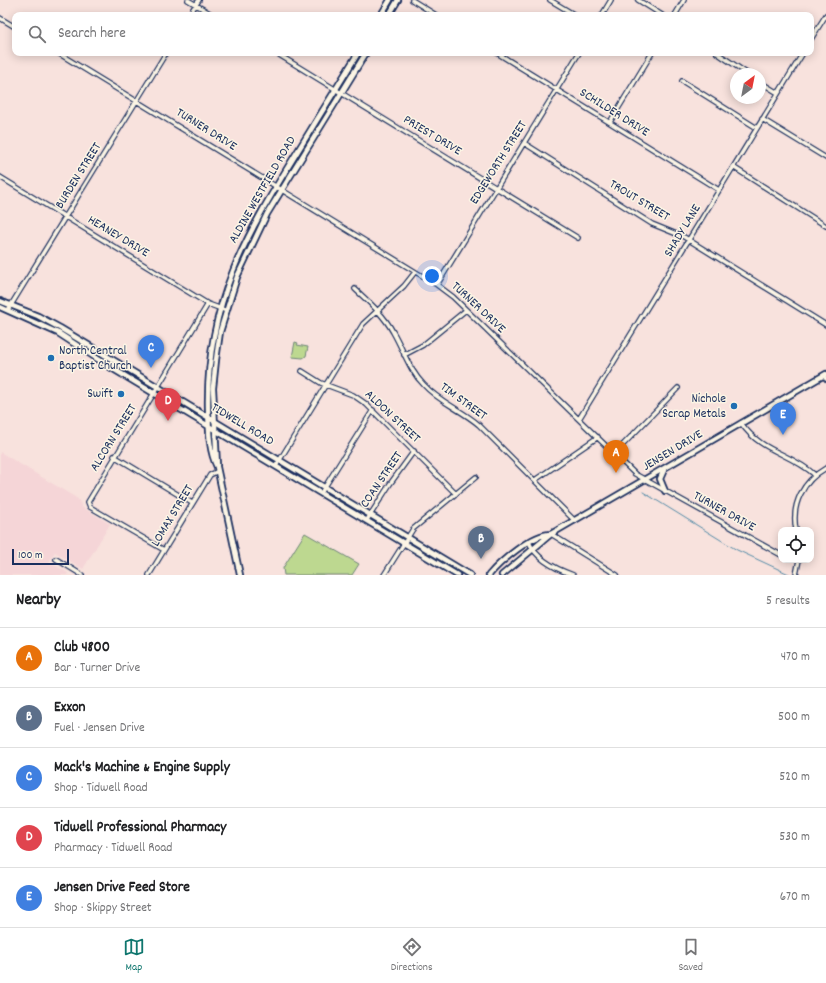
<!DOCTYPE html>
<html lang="en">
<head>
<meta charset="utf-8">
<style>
  :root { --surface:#fff; --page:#f6f6f6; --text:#202124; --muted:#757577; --line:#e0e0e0; --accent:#0f766e }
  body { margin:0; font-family:Dekko,sans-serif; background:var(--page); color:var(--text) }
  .controls { position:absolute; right:12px; bottom:12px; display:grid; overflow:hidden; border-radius:8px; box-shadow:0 2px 10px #0003 }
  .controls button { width:36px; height:36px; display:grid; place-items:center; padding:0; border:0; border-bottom:1px solid var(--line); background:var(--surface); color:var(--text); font:20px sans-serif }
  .compass { position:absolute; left:730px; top:68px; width:36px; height:36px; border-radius:50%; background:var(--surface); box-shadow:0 2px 10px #0003; rotate:32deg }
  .scale { position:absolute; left:12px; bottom:10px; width:57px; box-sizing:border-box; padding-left:4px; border:2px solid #1b2f5e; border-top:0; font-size:11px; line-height:14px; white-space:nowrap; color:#1b2f5e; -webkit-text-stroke:3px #fcf5e5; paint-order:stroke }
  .you { position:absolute; left:432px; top:276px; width:14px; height:14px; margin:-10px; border:3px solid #fff; border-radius:50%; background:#1a73e8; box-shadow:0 0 0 6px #1a73e833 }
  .badge { display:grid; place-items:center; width:26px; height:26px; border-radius:50%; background:var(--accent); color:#fff; font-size:13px; font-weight:700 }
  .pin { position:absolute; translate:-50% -33px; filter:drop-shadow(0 1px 2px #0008) }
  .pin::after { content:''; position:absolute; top:21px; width:14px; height:12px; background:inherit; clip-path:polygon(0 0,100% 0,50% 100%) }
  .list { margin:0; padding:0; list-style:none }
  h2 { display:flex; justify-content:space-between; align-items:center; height:52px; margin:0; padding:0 16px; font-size:17px }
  h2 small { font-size:13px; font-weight:400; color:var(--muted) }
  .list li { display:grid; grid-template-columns:26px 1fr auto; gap:12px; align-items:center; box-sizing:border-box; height:60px; padding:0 16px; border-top:1px solid var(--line) }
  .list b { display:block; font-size:15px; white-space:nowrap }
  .list p { margin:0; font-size:13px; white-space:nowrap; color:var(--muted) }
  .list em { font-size:13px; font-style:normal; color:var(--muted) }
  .icon { flex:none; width:22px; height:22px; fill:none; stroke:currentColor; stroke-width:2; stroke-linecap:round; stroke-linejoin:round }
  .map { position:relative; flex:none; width:826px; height:575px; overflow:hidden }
  .search { position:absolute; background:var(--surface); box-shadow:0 2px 10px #0003; left:12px; right:12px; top:12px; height:44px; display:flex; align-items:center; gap:10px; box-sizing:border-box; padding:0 14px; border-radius:8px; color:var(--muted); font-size:15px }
  .sheet { height:352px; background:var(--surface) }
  nav { display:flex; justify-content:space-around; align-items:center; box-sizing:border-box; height:56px; border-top:1px solid var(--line); background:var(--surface); font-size:11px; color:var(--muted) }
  nav a { display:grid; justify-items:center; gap:2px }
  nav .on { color:var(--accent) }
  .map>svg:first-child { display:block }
  .built { fill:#f5d5d7 }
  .green { fill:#bdd890; stroke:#6c8477 }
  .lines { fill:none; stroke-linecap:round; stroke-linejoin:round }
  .stream { stroke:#538aa7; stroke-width:1 }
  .minor-casing { stroke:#1b2f5e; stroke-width:6 }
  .secondary-casing { stroke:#1b2f5e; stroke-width:8 }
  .minor { stroke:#fcf5e5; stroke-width:3.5 }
  .secondary { stroke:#fcf5e5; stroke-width:4.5 }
  .poi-dot { fill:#1f6fb2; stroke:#fcf5e5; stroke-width:1.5 }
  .labels { text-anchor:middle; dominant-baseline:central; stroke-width:3; stroke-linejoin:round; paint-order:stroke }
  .street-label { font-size:13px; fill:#1b2f5e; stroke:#fcf5e5 }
  .poi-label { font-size:13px; fill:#1b2f5e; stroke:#fcf5e5; text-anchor:end }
</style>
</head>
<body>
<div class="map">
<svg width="826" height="575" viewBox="0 0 826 575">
  <rect width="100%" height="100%" fill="#f8e2dd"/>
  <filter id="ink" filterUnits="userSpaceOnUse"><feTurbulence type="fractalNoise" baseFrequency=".025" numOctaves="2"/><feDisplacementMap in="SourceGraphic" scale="8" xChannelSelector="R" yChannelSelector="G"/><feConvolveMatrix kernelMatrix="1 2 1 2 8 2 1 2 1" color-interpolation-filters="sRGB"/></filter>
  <g filter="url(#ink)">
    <path class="built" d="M0,452L78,499L82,507L110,524L83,569L55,552L49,562L68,573L67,575H0Z"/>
    <path class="green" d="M295,342L298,343L297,345L308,347L306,356L303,358L292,357Z
      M305,533L359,564L352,575H284L283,568Z"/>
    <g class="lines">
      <path class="stream" d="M643,492L737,550L791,575"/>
      <g class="minor-casing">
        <path id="minor" d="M188,0L213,15
          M412,0L436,15
          M550,0L575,15
          M638,0L662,15
          M189,15L199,0
          M602,15L611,0
          M675,15L684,0
          M0,18L15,27
          M811,39L826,15
          M58,53L437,285L453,297L635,474L781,555
          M276,53L578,238
          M497,53L719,190
          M717,53L748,74
          M682,81L757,128
          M760,82L778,93
          M762,119L826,158
          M610,122L652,53
          M524,143L652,224L684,237L826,325
          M733,167L826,226
          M0,177L208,304L227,311
          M437,285L579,53
          M355,289C369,302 384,315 393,332C404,351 409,370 424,385C439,402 462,410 479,425L575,521
          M8,310L166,53
          M404,355L423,345L466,310
          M302,371L321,383L353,395L366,404L456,494
          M824,376L826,379
          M579,419L803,53
          M741,423C762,453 789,452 815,475
          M615,453L678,388
          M114,456L192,503
          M276,466L363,324L404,286L415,272
          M535,480L598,437
          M321,493L373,410
          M367,520L390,484L414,451
          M796,530C791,504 803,481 826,468
          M551,534L617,575
          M529,542C536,559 556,569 573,575
          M164,550L90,507L88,502L208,304
          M56,559L82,575
          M149,575L210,475L218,471
          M384,575L413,529L476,477
          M796,575L799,560"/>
      </g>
      <g class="secondary-casing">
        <path id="secondary" d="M381,15L390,0
          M389,15L398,0
          M0,301L38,316L60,328L470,575
          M0,307L58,333L110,367L457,575
          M217,465L213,388L216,360L220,332L237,277L267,214L366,53
          M664,470L660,479L665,491
          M240,575L217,467C208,449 209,427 208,408C206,303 246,235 299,149C319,117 338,85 358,53
          M489,575C501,561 532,534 551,534
          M502,575L551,534L826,374"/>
      </g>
      <use href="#minor" class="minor"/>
      <use href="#secondary" class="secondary"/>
    </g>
  </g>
  <g class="poi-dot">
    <circle cx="51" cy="358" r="4"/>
    <circle cx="121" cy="394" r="4"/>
    <circle cx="734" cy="406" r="4"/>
  </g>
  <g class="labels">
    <g class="street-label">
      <text transform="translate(614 113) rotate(32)">SCHILDER DRIVE</text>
      <text transform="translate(206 130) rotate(32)">TURNER DRIVE</text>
      <text transform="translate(432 136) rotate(31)">PRIEST DRIVE</text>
      <text transform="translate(499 163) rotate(-58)">EDGEWORTH STREET</text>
      <text transform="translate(79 176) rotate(-58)">BURDEN STREET</text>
      <text transform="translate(263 190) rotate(-60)">ALDINE WESTFIELD ROAD</text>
      <text transform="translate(639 201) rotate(31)">TROUT STREET</text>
      <text transform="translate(683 231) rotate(-59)">SHADY LANE</text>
      <text transform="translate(118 237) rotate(31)">HEANEY DRIVE</text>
      <text transform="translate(478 308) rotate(43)">TURNER DRIVE</text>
      <text transform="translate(463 402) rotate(36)">TIM STREET</text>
      <text transform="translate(392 417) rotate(43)">ALDON STREET</text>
      <text transform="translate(242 425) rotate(31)">TIDWELL ROAD</text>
      <text transform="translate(114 438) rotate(-58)">ALCORN STREET</text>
      <text transform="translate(673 451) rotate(-31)">JENSEN DRIVE</text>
      <text transform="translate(382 480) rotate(-56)">COAN STREET</text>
      <text transform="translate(724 512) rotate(29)">TURNER DRIVE</text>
      <text transform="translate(173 516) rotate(-59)">LOMAX STREET</text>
    </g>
    <g class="poi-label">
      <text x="59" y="351" text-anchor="start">North Central<tspan x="59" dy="15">Baptist Church</tspan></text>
      <text x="113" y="394">Swift</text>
      <text x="726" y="399">Nichole<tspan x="726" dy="15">Scrap Metals</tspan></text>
    </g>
  </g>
</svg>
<div class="controls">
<button><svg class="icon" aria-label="locate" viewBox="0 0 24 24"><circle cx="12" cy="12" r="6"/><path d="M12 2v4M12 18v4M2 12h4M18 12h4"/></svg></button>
</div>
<svg class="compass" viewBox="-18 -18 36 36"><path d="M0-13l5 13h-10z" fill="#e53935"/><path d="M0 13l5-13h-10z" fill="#757577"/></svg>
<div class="scale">100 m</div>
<div class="you"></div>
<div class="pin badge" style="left:616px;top:473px;background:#e8710a">A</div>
<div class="pin badge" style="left:481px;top:559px;background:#5c6f8a">B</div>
<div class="pin badge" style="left:151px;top:368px;background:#3f7fe0">C</div>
<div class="pin badge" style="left:168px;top:421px;background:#e0444e">D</div>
<div class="pin badge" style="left:783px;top:435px;background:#3f7fe0">E</div>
<div class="search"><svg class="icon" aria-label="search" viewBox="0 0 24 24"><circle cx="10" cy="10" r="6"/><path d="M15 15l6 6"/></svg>Search here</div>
</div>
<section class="sheet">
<h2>Nearby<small>5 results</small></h2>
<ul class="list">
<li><span class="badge" style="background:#e8710a">A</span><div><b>Club 4800</b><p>Bar · Turner Drive</p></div><em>470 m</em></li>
<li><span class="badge" style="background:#5c6f8a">B</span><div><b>Exxon</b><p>Fuel · Jensen Drive</p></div><em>500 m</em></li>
<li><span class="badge" style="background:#3f7fe0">C</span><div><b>Mack's Machine &amp; Engine Supply</b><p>Shop · Tidwell Road</p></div><em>520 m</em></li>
<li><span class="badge" style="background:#e0444e">D</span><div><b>Tidwell Professional Pharmacy</b><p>Pharmacy · Tidwell Road</p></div><em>530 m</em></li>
<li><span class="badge" style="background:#3f7fe0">E</span><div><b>Jensen Drive Feed Store</b><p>Shop · Skippy Street</p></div><em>670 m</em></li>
</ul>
</section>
<nav>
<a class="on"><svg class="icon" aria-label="map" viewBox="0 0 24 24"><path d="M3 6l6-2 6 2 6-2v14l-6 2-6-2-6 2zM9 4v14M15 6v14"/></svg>Map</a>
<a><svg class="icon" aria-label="directions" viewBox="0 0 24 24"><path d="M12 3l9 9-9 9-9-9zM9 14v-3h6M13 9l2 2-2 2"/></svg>Directions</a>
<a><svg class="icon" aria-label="saved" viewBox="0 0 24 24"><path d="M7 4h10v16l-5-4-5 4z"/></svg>Saved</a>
</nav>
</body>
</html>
